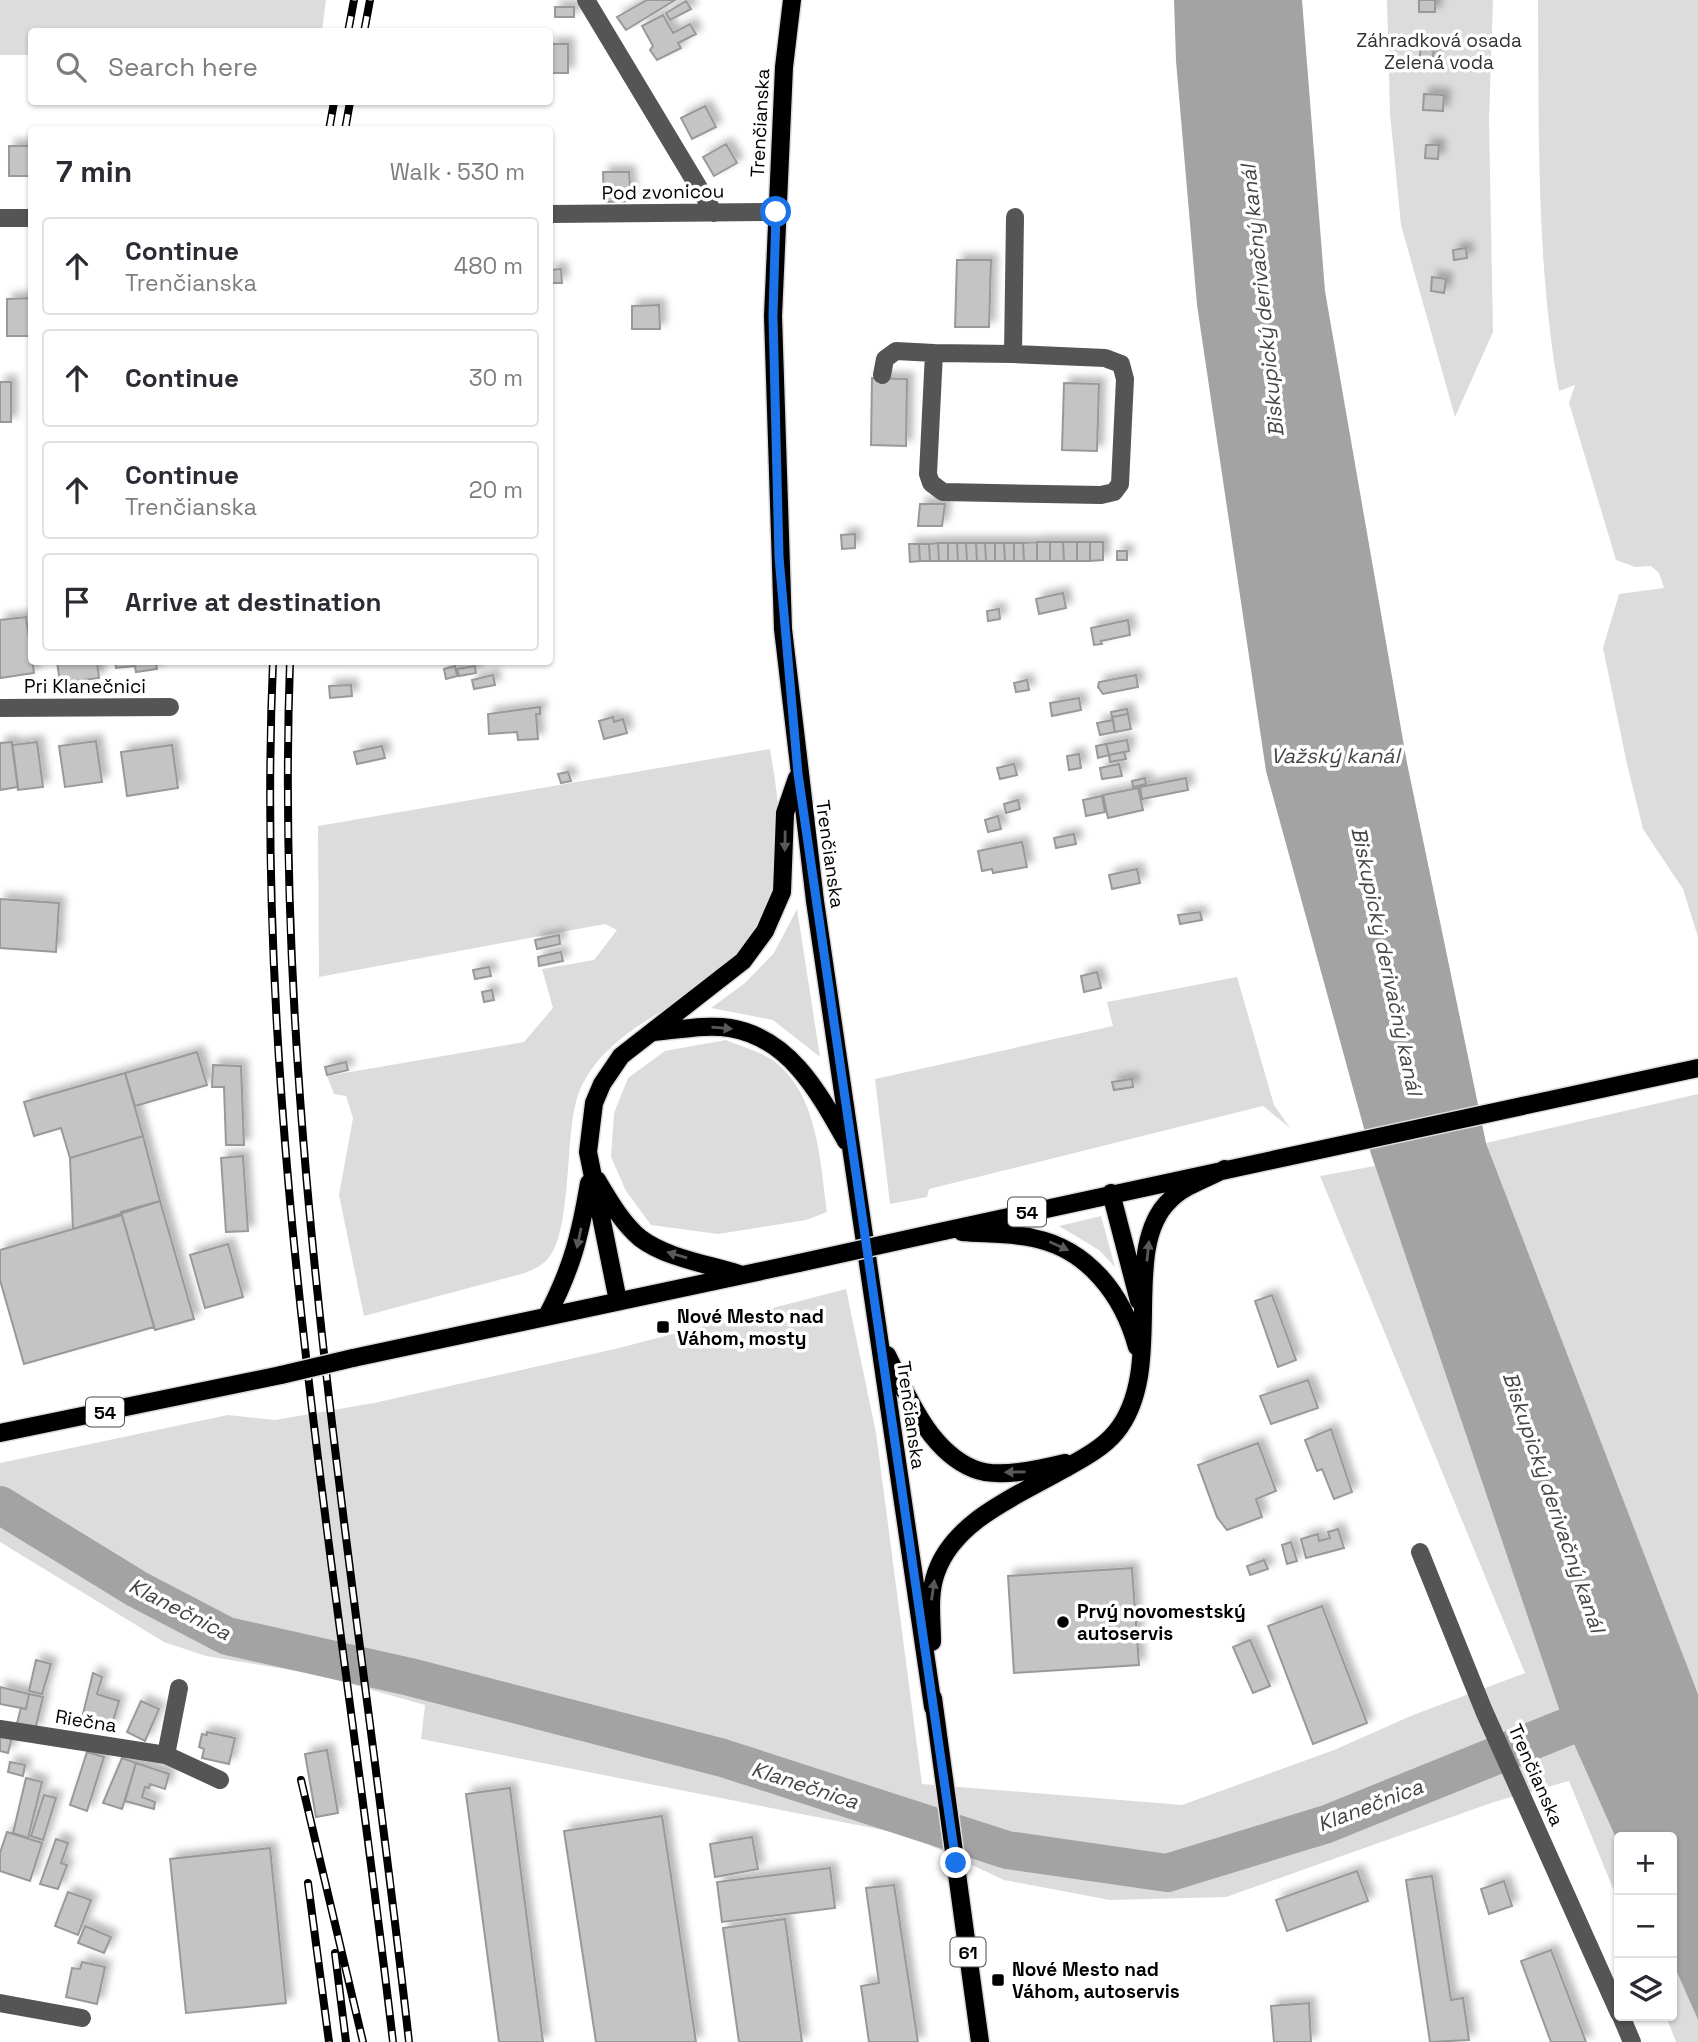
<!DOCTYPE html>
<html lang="en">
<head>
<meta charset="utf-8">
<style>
  :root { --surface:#fff; --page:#f7f7f7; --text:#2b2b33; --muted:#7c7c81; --line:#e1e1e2 }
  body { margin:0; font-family:"Space Grotesk",sans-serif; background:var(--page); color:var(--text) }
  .controls { position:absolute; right:21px; bottom:21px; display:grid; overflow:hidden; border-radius:7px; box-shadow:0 2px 5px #0004 }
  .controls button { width:63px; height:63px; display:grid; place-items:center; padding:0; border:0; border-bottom:2px solid var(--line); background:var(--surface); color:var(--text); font:35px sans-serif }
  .stop { position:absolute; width:21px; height:21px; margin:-16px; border:5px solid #1a73e8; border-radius:50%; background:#fff }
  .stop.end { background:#1a73e8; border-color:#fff; box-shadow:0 2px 7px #0008 }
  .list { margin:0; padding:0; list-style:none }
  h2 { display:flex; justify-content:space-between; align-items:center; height:91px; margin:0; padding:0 28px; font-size:30px }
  h2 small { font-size:23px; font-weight:400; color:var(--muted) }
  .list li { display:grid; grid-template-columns:46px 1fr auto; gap:21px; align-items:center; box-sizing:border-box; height:98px; margin:0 14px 14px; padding:0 14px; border:2px solid var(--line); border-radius:7px }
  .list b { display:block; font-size:26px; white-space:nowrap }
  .list p { margin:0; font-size:23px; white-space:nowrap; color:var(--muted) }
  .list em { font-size:23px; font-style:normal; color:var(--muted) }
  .icon { flex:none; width:38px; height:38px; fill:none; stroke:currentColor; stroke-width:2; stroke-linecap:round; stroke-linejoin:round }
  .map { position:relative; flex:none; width:1698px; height:2042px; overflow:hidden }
  .search { position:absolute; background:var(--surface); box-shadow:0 2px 5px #0004; left:28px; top:28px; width:525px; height:77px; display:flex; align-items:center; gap:18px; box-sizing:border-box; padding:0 24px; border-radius:7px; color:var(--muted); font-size:26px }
  .panel { position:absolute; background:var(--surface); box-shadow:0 2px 5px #0004; left:28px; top:126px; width:525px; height:539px; border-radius:7px }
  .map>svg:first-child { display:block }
  .green { fill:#dcdcdc }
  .water { fill:#a3a3a3 }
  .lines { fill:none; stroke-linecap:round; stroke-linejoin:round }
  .river { stroke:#a3a3a3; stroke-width:38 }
  .building { fill:#c4c4c4; stroke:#999; stroke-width:2; filter:url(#shadow) }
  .major-casing { stroke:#dbdbdb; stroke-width:21 }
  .minor { stroke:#555; stroke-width:18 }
  .major { stroke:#000; stroke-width:18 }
  .rail-casing { stroke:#000; stroke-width:8 }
  .rail { stroke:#fff; stroke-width:5; stroke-dasharray:16; stroke-linecap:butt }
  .major-bridge-casing { stroke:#dbdbdb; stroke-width:21; stroke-linecap:butt }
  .major-bridge { stroke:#000; stroke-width:18 }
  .oneway { fill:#595959 }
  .route { stroke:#1a73e8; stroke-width:9 }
  .poi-dot { fill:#000; stroke:#fff; stroke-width:2.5 }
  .labels { text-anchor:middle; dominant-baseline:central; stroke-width:7; stroke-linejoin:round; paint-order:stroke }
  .shield { fill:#fff; stroke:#4c4c4c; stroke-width:2 }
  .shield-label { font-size:18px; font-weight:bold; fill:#000 }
  .park-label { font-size:19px; fill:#333; stroke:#fff }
  .street-label { font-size:19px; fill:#000; stroke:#fff }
  .poi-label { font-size:19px; font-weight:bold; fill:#000; stroke:#fff; text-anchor:start }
  .water-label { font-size:21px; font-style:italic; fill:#444; stroke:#fff }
</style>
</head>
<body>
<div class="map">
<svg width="1698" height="2042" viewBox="0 0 1698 2042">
  <defs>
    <filter id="shadow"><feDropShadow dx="6" dy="-6" stdDeviation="3.5" flood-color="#0004"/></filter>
  </defs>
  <rect width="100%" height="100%" fill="#fff"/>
  <path class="green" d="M0,0H326L322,31L32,32L31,55H0Z
    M1387,0H1493L1489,120L1493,332L1455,417L1401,225L1390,113Z
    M1538,0H1698V937L1683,889L1643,829L1627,764L1603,648L1619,594L1664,588L1659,573L1651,566L1635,567L1616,560L1569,403L1575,385L1559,391C1536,263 1539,130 1538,0Z
    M770,749C778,797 790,872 768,917C747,959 702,989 662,1011C628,1031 592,1056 578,1095C564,1135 573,1233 547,1260C541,1266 532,1270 525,1273L364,1316L339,1195L353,1118L346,1096L334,1094L327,1076L524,1042L553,1008L542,969L594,960L617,930L605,924L319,977L318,826Z
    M797,909L820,1057L773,1020L711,1008L745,983L774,953Z
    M1237,977L1274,1105L1290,1128L1263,1106L929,1189L927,1197L890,1204L875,1079L1113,1026L1107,1002Z
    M726,1040C740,1046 758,1051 771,1059C818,1091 820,1161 827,1212L806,1220L718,1234L651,1225L626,1191L611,1157L614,1113L628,1078L665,1051Z
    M1698,1094V1694L1486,1143Z
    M1375,1166L1561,1715L1619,1845V1903L1569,1781L1494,1802L1226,1897L1110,1900L1004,1880L908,1835L421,1739L425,1705L315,1674L206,1656L164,1642L0,1542V1463L228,1415L275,1420L374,1403L619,1348L846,1289L876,1433L922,1784L1182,1805L1334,1750L1413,1715L1525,1673L1320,1176Z
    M1101,1216L1115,1267L1099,1250L1059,1226Z
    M1672,1961L1698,2020V2042H1676L1666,2016H1672Z"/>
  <path class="water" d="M1174,0H1302L1325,291L1407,763L1486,1143L1698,1694V2020L1672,1961V1837H1619V1845L1561,1715L1371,1154L1266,771L1197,305L1176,61Z"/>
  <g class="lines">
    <path class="river" d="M0,1505L137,1589L227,1636L410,1677L723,1758L1007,1850L1167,1873L1327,1824L1616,1707"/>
  </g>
  <path class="building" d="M647,0H675L626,30L617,17Z
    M1419,0H1435V12H1419Z
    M686,1L691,9L670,20L666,13Z
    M555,7H574V17H555Z
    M663,15L673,33L690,24L696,34L678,43L681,48L657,60L650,50L653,46L642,26Z
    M550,44H568V73H550Z
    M1421,47L1434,48L1432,64L1419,62Z
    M1424,94L1444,95L1443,111L1423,110Z
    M705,106L716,127L692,139L681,118Z
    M726,144L737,163L714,176L703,157Z
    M1426,145H1439L1438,159L1425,158Z
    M9,146H32V176H9Z
    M603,172H629L631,201L604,202Z
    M1466,248L1467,258L1454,260L1453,250Z
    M957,260H991L989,327H955Z
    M561,269L562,283H550V270Z
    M1432,277L1446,279L1444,293L1431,291Z
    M32,298V336H7V299Z
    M659,305L660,329H632V306Z
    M872,378L907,379L906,446L871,445Z
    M0,382H11V422H0Z
    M1064,383L1099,384L1097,451L1062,450Z
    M920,504H945L942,526H918Z
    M855,534V548L842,549L841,535Z
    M1037,542H1050V561H1037Z
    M1037,542V561H1024L1023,543Z
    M1050,542H1063L1064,561H1050Z
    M1063,542H1077V561H1064Z
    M1077,542H1090V561H1077Z
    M1090,542H1103V560L1090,561Z
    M938,543L939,561H930L929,544Z
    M938,543H948V561H939Z
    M948,543H957L958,561H948Z
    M957,543H966L967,561H958Z
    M966,543H976L977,561H967Z
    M976,543H985L986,561H977Z
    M985,543H995V561H986Z
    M995,543H1004L1005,561H995Z
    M1004,543H1014V561H1005Z
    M1014,543H1023L1024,561H1014Z
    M909,544H919L920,561L910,562Z
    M919,544H929L930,561H920Z
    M1117,551H1127V560H1117Z
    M1063,593L1066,608L1039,614L1036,599Z
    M999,609L1000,619L988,621L987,611Z
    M26,617L34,673L0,678V620Z
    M1128,620L1130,635L1101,641L1102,644L1094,645L1091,628Z
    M57,662H97L99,678L60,683Z
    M115,662H156L157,669L136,672L135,666L116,668Z
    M455,666L457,676L446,679L444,669Z
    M475,666L476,673L459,676L457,669Z
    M493,675L495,685L474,689L472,680Z
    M1136,675L1138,687L1103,694L1098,687L1099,682Z
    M1027,680L1029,690L1016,692L1014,683Z
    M351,685L352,696L330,698L329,686Z
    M1079,698L1081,710L1052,716L1050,703Z
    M540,707V714H536L538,739L518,740L517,732L489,734L488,714Z
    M1127,709L1128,714L1112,717L1111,712Z
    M1128,714L1131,729L1115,732L1112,717Z
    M613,717L614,722L623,719L627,733L604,739L599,721Z
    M1113,720L1115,732L1100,735L1097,723Z
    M1127,740L1129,751L1109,755L1106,744Z
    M96,741L102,782L65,787L59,746Z
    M12,742L18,787L0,790V743Z
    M37,742L43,787L18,790L12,745Z
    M1106,744L1109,755L1098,758L1096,746Z
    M172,745L178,788L127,796L121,752Z
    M382,746L385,758L357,764L354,752Z
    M1124,752L1126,759L1110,762L1109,755Z
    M1079,754L1081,768L1069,770L1067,756Z
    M1014,764L1017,775L1000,779L997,768Z
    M1119,764L1122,776L1102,779L1100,768Z
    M568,772L571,781L561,783L558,774Z
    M1145,778L1146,784L1133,787L1132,781Z
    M1186,778L1188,790L1142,799L1140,787Z
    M1138,788L1143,810L1108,818L1103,795Z
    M1102,796L1105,812L1086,816L1083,800Z
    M1018,800L1020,809L1006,813L1004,804Z
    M998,816L1001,829L988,832L985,820Z
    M1074,834L1076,844L1056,848L1054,838Z
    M1022,842L1027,867L993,873L992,869L982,871L978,851Z
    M1137,869L1140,883L1112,889L1109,875Z
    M0,899L59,903L56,952L0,948Z
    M1200,912L1202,920L1180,924L1178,915Z
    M559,935L560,944L537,949L535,940Z
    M561,952L563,961L539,966L538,957Z
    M489,967L491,976L475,979L473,970Z
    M1097,972L1101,988L1084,992L1081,976Z
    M492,990L494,1000L484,1002L482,992Z
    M197,1052L207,1085L135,1106L125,1073Z
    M346,1062L348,1070L327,1075L325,1067Z
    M213,1065L241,1066L244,1145H226L224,1087H212Z
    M125,1073L143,1136L70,1158L61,1128L34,1136L24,1102Z
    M1132,1079L1133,1087L1114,1090L1112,1082Z
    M143,1136L160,1201L73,1229L70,1158Z
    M243,1156L248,1231L226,1232L221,1158Z
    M160,1201L194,1319L155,1330L121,1212Z
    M122,1215L154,1327L24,1364L0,1280V1250Z
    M228,1244L243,1297L205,1308L190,1255Z
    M1272,1295L1296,1360L1278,1367L1255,1301Z
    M1308,1380L1318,1408L1271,1424L1260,1396Z
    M1331,1429L1352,1492L1334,1499L1322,1469L1317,1471L1305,1440Z
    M1258,1443L1276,1491L1256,1499L1262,1517L1227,1530L1217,1517L1198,1465Z
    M1338,1529L1344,1548L1306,1558L1301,1539L1318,1534L1319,1541L1330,1538L1328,1532Z
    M1291,1542L1297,1561L1287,1564L1282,1545Z
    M1264,1560L1268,1569L1250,1575L1247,1566Z
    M1132,1568L1139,1665L1014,1673L1008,1576Z
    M1322,1606L1367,1723L1313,1744L1268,1626Z
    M1250,1640L1270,1686L1253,1693L1233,1647Z
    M36,1660L51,1664L42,1694L29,1691Z
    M93,1673L102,1677L97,1694L119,1701L111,1728L82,1718Z
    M0,1687L29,1694L26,1709L0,1704Z
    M29,1694L43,1697L35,1730L16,1727L21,1708L26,1709Z
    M141,1701L159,1709L145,1741L127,1732Z
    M207,1732L235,1738L229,1764L202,1758L204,1749L199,1747L202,1734L207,1735Z
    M0,1734L12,1737L8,1753L0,1751Z
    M327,1750L338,1813L316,1817L305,1754Z
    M87,1752L104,1757L87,1811L70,1805Z
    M122,1758L136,1763L122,1809L103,1803Z
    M10,1762L25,1765L23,1776L8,1772Z
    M136,1763L169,1774L165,1789L150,1784L149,1788L145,1787L142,1797L155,1802L154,1809L125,1801Z
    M26,1778L42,1782L28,1838L13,1833Z
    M510,1788L543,2042H499L466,1794Z
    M44,1795L56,1798L43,1840L31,1836Z
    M662,1816L696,2042H596L564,1831Z
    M7,1832L42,1843L30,1881L0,1871V1853Z
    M752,1837L758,1869L715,1877L710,1844Z
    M56,1839L68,1843L61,1863L67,1865L58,1889L40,1884Z
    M270,1848L286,2003L186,2013L170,1859Z
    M830,1868L835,1908L722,1922L717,1882Z
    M1357,1871L1368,1901L1287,1931L1276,1900Z
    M1432,1876L1451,2000L1463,1998L1469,2040L1430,2042L1406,1880Z
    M1504,1881L1512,1906L1489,1914L1481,1889Z
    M894,1885L918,2042H869L861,1986L879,1983L866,1888Z
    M68,1892L91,1900L78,1935L55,1926Z
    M785,1919L802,2042H739L723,1928Z
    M85,1926L111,1937L104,1953L78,1943Z
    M1551,1950L1586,2042H1551L1521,1961Z
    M82,1962L105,1967L97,2004L66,1997L72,1968L80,1969Z
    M1309,2003L1311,2042H1274L1271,2006Z"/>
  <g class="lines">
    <g class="major-casing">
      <path id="major" d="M792,0L784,67L773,316L783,629L815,901L933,1707
        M654,1032C679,1030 705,1024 730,1028C790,1038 819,1093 846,1141
        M597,1180C609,1200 622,1223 640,1238C666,1258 708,1264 739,1274
        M1111,1193L1139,1301
        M944,1231L1698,1068
        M962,1232C985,1234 1011,1233 1033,1238C1088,1249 1123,1295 1137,1347
        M618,1301L588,1152L594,1103L602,1084L621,1056L743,961L765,931L782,892L785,813L797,778
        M547,1316C572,1268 580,1236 589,1183
        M887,1355C907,1395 929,1451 974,1469C998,1479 1040,1469 1065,1463
        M353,1358L799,1263
        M0,1433L281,1375
        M932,1642C932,1620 928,1595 936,1573C954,1520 1019,1495 1064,1469C1082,1459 1103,1448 1116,1432C1168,1368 1118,1249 1170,1200C1183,1186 1208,1178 1225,1169
        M933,1698L980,2042"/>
    </g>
    <path class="minor" d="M586,0L714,213
      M550,214L776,212
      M0,218H32
      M1013,354L934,353L928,474L931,483L943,492L1101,495L1114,492L1120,484L1125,379L1121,364L1105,358L1013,354L1015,217
      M882,375L885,359L896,351L934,353
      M0,708L170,707
      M1420,1552L1484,1711L1619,2013
      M0,1729L166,1755L179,1688
      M166,1755L220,1780
      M0,2003L82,2018
      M1621,2016L1632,2042"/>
    <use href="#major" class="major"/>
    <g class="rail-casing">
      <path id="rail" d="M348,32L354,0
        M364,32L370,0
        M329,130L334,102
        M345,130L350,102
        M273,662C253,1124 340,1584 393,2042
        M290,662C273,1126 358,1582 409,2042
        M301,1780L363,2042
        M308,1883L329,2042
        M335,1953L346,2042"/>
    </g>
    <use href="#rail" class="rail"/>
    <g class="major-bridge-casing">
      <path id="major-bridge" d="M799,1263L944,1231
        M281,1375L353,1358"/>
    </g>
    <use href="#major-bridge" class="major-bridge"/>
  </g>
  <defs><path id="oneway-solid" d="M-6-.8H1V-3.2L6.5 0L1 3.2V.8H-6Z" transform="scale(1.75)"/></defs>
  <g class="oneway">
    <use href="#oneway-solid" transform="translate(785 841) rotate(91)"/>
    <use href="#oneway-solid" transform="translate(722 1028) rotate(5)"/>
    <use href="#oneway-solid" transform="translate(579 1238) rotate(102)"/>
    <use href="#oneway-solid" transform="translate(1059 1246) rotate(24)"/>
    <use href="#oneway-solid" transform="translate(1148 1251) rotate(-84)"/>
    <use href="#oneway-solid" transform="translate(677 1255) rotate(-164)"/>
    <use href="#oneway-solid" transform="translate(1015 1472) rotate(179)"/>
    <use href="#oneway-solid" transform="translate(933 1590) rotate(-82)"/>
  </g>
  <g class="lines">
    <path class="route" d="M776,212L773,316L779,557L798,774L956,1863"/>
  </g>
  <g class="poi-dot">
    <rect x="656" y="1320" width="14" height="14" rx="3.5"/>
    <circle cx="1063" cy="1622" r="7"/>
    <rect x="991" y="1973" width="14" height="14" rx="3.5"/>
  </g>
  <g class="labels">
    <g class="shield">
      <rect x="1008" y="1197.5" width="38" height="29" rx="5"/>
      <rect x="86" y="1397.5" width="38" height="29" rx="5"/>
      <rect x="950.5" y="1937.5" width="35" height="29" rx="5"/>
    </g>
    <g class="shield-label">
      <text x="1027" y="1212">54</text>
      <text x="105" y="1412">54</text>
      <text x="968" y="1952">61</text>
    </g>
    <g class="park-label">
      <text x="1439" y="40">Záhradková osada<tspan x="1439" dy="22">Zelená voda</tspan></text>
    </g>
    <g class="street-label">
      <text transform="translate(760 123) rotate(-87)">Trenčianska</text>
      <text transform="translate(663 192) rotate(-1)">Pod zvonicou</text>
      <text x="85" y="686">Pri Klanečnici</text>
      <text transform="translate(830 854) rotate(82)">Trenčianska</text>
      <text transform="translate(911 1415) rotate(82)">Trenčianska</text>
      <text transform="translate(86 1721) rotate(9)">Riečna</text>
      <text transform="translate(1536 1775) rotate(66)">Trenčianska</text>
    </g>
    <g class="poi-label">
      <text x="677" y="1316">Nové Mesto nad<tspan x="677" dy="22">Váhom, mosty</tspan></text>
      <text x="1077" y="1611">Prvý novomestský<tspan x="1077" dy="22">autoservis</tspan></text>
      <text x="1012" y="1969">Nové Mesto nad<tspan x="1012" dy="22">Váhom, autoservis</tspan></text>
    </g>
    <g class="water-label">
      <text transform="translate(1262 301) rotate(-96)">Biskupický derivačný kanál</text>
      <text x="1335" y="755">Važský kanál</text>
      <text transform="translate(1387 961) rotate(78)">Biskupický derivačný kanál</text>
      <text transform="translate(1554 1502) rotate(71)">Biskupický derivačný kanál</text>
      <text transform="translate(180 1609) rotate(27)">Klanečnica</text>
      <text transform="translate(805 1785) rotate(18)">Klanečnica</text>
      <text transform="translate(1370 1805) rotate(-21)">Klanečnica</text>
    </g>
  </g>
</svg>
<div class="controls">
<button>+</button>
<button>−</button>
<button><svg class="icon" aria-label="layers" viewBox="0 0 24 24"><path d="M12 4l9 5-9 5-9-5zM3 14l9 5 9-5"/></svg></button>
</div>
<div class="stop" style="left:776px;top:212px"></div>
<div class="stop end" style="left:956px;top:1863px"></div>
<div class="search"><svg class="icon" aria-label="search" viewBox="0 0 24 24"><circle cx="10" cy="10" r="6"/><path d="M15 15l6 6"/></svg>Search here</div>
<section class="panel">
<h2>7 min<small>Walk · 530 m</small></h2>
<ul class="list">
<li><svg class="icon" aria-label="ahead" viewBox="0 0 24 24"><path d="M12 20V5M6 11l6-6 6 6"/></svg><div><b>Continue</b><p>Trenčianska</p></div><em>480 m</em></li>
<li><svg class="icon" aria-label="ahead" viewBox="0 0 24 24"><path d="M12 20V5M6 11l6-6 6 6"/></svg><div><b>Continue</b></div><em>30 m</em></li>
<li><svg class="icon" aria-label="ahead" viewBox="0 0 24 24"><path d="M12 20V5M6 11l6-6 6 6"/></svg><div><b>Continue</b><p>Trenčianska</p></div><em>20 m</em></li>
<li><svg class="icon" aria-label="arrive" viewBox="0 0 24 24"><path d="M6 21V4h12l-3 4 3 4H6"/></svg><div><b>Arrive at destination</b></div></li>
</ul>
</section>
</div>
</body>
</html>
